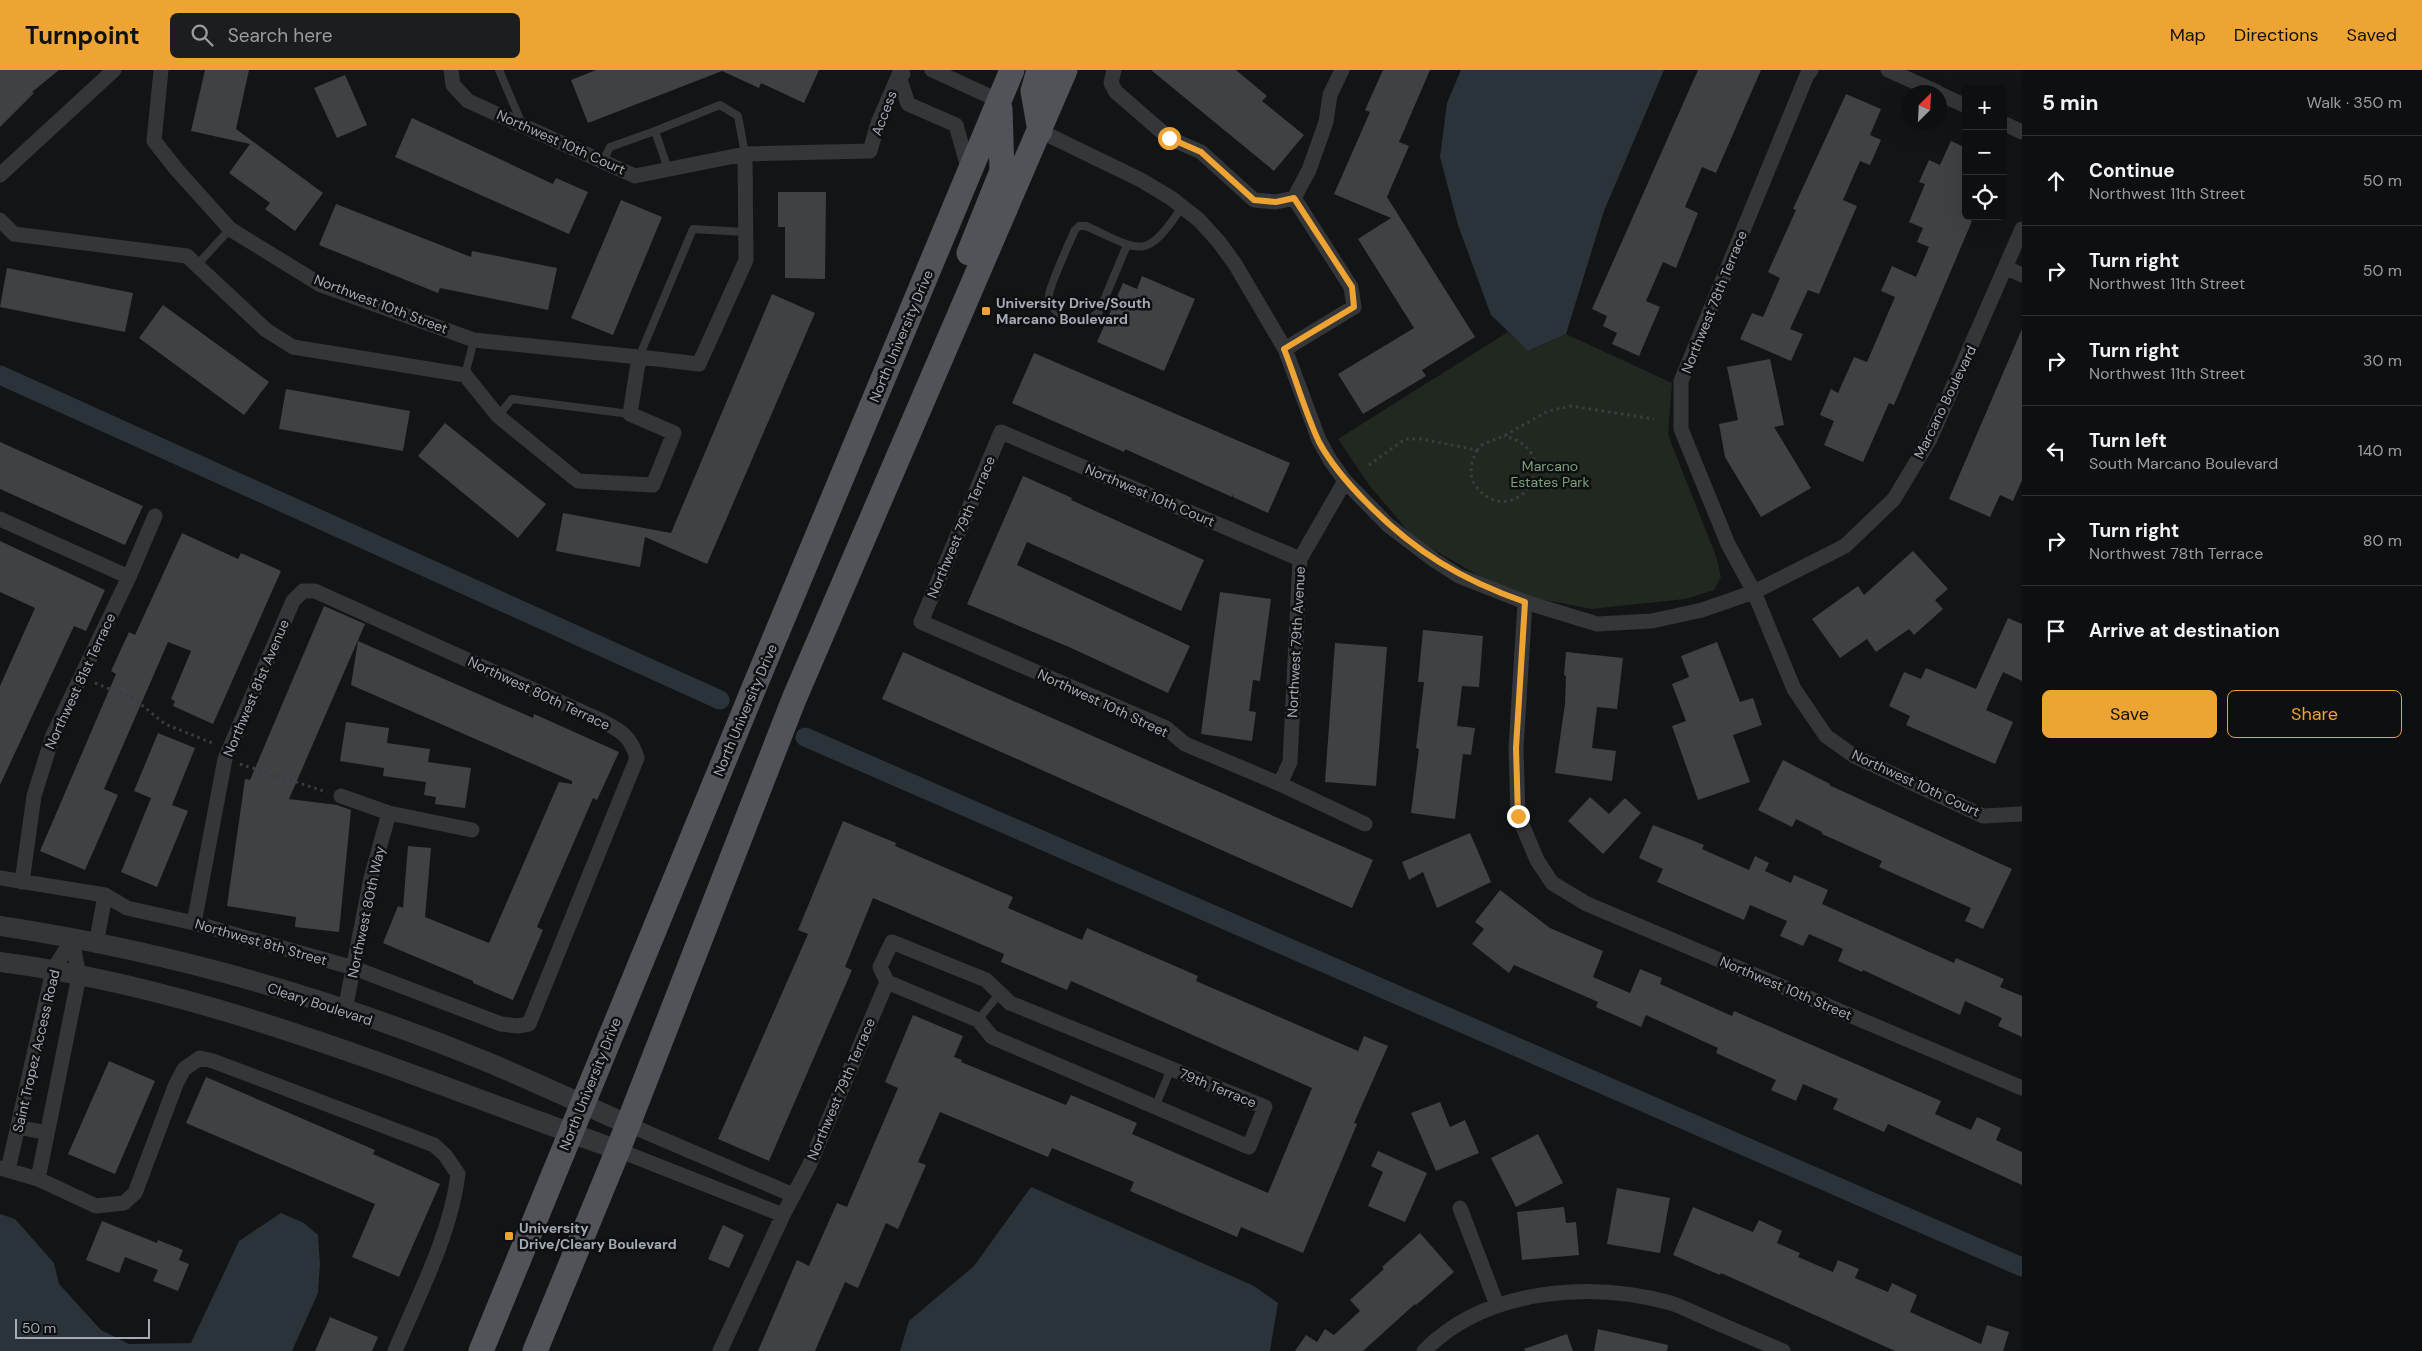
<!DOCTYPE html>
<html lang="en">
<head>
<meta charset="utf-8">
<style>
  :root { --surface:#0e0f10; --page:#1c1d1e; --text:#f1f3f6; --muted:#9b9c9f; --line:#2e2f30; --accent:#eda433 }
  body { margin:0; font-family:"DM Sans",sans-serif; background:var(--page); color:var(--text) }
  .controls { position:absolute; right:15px; top:15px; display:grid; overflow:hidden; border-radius:8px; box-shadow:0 5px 20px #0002 }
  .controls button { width:45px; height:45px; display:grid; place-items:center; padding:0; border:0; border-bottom:1px solid var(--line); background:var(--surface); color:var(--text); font:25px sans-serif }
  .compass { position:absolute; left:1902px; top:15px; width:45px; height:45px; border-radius:50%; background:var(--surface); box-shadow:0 5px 20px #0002; rotate:24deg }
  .scale { position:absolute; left:15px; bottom:12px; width:135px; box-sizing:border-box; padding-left:5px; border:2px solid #a5abb5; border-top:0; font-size:14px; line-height:18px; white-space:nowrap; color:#a5abb5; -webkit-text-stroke:4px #0e0f10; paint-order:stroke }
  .stop { position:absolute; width:15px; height:15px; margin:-11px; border:4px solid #eda433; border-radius:50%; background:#fff }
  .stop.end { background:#eda433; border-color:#fff; box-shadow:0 1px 5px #0008 }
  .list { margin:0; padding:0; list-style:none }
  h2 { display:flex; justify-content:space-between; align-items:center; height:65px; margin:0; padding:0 20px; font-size:21px }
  h2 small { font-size:16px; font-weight:400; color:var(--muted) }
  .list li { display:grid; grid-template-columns:32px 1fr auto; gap:15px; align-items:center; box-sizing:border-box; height:90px; padding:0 20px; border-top:1px solid var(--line) }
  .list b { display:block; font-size:19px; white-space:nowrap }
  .list p { margin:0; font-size:16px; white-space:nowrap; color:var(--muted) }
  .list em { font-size:16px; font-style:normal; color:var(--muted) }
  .actions { display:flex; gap:10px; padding:15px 20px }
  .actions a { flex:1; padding:11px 0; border:1px solid var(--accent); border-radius:8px; text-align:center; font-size:18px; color:var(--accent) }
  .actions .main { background:var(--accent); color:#111 }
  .icon { flex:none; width:28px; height:28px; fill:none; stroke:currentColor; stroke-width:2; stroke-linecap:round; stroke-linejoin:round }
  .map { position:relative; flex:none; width:2022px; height:1281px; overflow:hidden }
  header { display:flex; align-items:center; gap:30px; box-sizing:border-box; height:70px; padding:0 25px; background:var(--accent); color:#111 }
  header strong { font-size:24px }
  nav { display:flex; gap:28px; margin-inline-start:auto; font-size:18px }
  .search { width:350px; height:45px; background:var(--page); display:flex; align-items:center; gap:12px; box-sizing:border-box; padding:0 18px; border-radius:8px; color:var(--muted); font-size:19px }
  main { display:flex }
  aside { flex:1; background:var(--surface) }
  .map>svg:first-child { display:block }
  .green { fill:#202820 }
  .water { fill:#2a3339 }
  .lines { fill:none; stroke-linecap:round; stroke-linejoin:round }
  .canal { stroke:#2a3339; stroke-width:19 }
  .building { fill:#3f4145 }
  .path { stroke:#3b3d41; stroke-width:3; stroke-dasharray:2.5 4; stroke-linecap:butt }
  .service { stroke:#35363a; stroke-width:8 }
  .minor { stroke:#35363a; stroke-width:15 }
  .tertiary { stroke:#35363a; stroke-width:20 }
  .primary { stroke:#515359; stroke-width:25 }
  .route { stroke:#eda433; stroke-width:6 }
  .poi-dot { fill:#eda433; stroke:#0e0f10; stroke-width:2 }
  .labels { text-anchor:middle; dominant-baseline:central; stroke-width:5; stroke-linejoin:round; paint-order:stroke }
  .street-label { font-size:14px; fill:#a5abb5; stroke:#0e0f10 }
  .poi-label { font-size:14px; font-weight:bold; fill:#a5abb5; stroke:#0e0f10; text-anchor:start }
  .park-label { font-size:14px; fill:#7da07d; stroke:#0e0f10 }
</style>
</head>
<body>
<header>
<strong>Turnpoint</strong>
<div class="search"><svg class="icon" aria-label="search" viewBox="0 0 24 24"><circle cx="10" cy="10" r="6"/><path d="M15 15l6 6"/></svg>Search here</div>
<nav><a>Map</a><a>Directions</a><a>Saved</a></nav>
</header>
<main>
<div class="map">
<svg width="2022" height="1281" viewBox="0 0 2022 1281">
  <rect width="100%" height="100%" fill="#131415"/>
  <path class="green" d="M1508,262L1529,281L1566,264L1672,313L1668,365L1716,486L1721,507L1714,520L1685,529L1592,539L1509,523L1415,469L1369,415L1338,369Z"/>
  <path class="water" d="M1461,0H1664L1604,141L1566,264L1528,281L1491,245L1458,155L1440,87L1447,33Z
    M1031,1117L1254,1216L1278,1233L1270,1281H900L909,1251L974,1196Z
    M281,1143L304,1153L318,1165L320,1194L318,1223L292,1281H0V1144L15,1149L54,1193L59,1214L101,1260L129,1274L191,1273L239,1171Z"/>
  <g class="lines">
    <path class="canal" d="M0,305L720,630
      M805,667L2022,1197"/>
  </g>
  <path class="building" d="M0,0H59L32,22L34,23L0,57Z
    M205,0H249L236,59L323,123L295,161L265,139L270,133L229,103L250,74L191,61Z
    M596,0H819L804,33L761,13L759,18L722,1L588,53L571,10Z
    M1151,0H1236L1267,26L1262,31L1304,65L1274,101Z
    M1383,0H1430L1399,72L1409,76L1387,127L1475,267L1422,300L1426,306L1363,344L1338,304L1414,258L1358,169L1391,148L1334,124L1370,42L1365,40Z
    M1698,0H1761L1716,103L1702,97L1685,137L1698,143L1676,198L1663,192L1646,231L1660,237L1639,286L1612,274L1617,263L1603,256L1607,246L1592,239Z
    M345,5L367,55L337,68L314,18Z
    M1846,24L1881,39L1870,65L1881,70L1870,95L1860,91L1843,130L1857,136L1819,224L1808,220L1790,259L1803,264L1791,291L1740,269L1752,243L1763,247L1780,208L1768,202L1796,140L1793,139Z
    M412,48L553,114L556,108L588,122L569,164L395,87Z
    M1951,71L1966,78V148L1972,151L1894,335L1889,333L1863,392L1824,375L1834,351L1820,345L1831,319L1838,323L1854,287L1867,292L1895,227L1881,221L1892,196L1916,207L1929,177L1917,172L1923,158L1909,152L1925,114L1919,112L1929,90L1940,95Z
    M778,122H826L825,209L785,208V157H778Z
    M621,130L662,147L613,265L571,248Z
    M336,134L471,187L472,181L557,198L548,240L440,218L438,223L319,175Z
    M7,198L133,223L125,262L0,237Z
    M1142,206L1195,229L1164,301L1097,272L1123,213L1137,219Z
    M772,224L815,243L707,494L645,467L640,497L556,481L563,443L671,463Z
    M163,235L269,312L244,345L139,268Z
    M2022,259V410L2013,431L2000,425L1990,447L1949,429Z
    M1034,283L1290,393L1268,443L1233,427L1234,423L1232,427L1125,379L1124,382L1012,333Z
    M1770,289L1784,355L1774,357L1811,418L1761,447L1725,387L1719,354L1738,350L1727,297Z
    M286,319L410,341L403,381L279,359Z
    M445,353L546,434L518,468L418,386Z
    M0,372L143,436L125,475L0,419Z
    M1023,406L1072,428L1071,430L1204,490L1181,541L1027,472L1017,495L1190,576L1168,623L1069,577L967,534Z
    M182,463L238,489L241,483L281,501L213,654L173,636L175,631L171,629L191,581L168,572L104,719L118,725L85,800L40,781L116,604L111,601L129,562L135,565Z
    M0,471L105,520L86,561L74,556L0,715V616L35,538L0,522Z
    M1913,481L1948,519L1935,530L1943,539L1914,565L1909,559L1876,582L1867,569L1840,588L1812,549L1858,516L1864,525Z
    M1220,522L1271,529L1260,611L1253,610L1249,641L1256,642L1252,671L1201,664Z
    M324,536L365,554L289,729L337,735L351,740L339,862L295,857L296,847L227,836L245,709L250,710Z
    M2008,548L2022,554V611L2003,602L1986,640L2013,652L1995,694L1906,655L1910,646L1889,636L1904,602L1921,609L1926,598L1976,619Z
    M1423,560L1483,566L1479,617L1462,616L1457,656L1475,658L1471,685L1463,684L1455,749L1411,743L1419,679L1416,678L1424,612H1418Z
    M358,571L533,648L534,644L619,682L597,730L593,728L537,857L543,860L513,930L473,913V911L383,873L398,836L403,838L408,776L431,778L425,847L489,873L559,712L572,714V711L351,615Z
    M1717,572L1740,632L1753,628L1762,655L1733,665L1750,712L1698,730L1672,656L1686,651L1672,614L1689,607L1681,586Z
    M1335,573L1387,577L1376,716L1325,712Z
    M903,582L1373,790L1352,838L882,629Z
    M1566,582L1623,588L1617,639L1597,637L1592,678L1616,681L1612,711L1555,703L1565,634L1566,606L1564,605Z
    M346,652L389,658L387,673L430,679L428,692L471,698L465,738L435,734L436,727L424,725L426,712L383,706L384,698L340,691Z
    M158,663L195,678L172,735L188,741L157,817L121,802L151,728L134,721Z
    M1783,690L1830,714L1829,715L2012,799L1983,859L1965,851L1971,838L1879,797L1882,791L1822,764V762L1796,749L1792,757L1758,740Z
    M1590,727L1609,744L1625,728L1641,743L1603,784L1568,751Z
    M843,751L896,773L895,776L1013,827L1008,838L1082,870L1087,858L1198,906L1196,911L1358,981L1364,966L1388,976L1354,1053L1357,1054L1303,1183L1241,1157L1237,1167L1130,1121L1134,1112L1052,1078L1048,1087L940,1042L918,1092L926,1095L898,1159L886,1153L858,1218L845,1212L815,1281H758L797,1190L809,1196L837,1133L847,1137L898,1018L885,1012L913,945L963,966L954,987L962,990L961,992L1066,1035L1071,1025L1137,1053L1132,1064L1268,1123L1312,1018L1071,911L1067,920L1001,892L1004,884L873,828L845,897L852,900L769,1091L718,1069L808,864L798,860Z
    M1653,755L1704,775L1702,779L1749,800L1755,786L1769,793L1765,801L1791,813L1794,805L1828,820L1822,834L1954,893L1956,888L2004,909L2000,917L2022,926V967L1998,956L2002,948L1965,931L1960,945L1863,900L1862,902L1838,891L1843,879L1809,864L1803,876L1780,866L1787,851L1750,835L1744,850L1657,812L1663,799L1639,788Z
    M1470,763L1491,812L1437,838L1423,802L1409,810L1402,792Z
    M1500,820L1550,858L1603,881L1593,907L1630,923L1640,899L1662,908L1660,914L1732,946L1734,941L1941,1031L1935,1044L1971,1060L1977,1047L2001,1058L1996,1070L2022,1082V1115L1888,1054L1884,1062L1833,1039L1838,1029L1803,1014L1796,1031L1771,1020L1776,1010L1716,983L1718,978L1646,945L1641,957L1596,937L1598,932L1514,895L1509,903L1472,874L1484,859L1475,852Z
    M109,991L155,1011L115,1104L68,1084Z
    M206,1007L375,1080L373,1084L440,1114L399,1207L352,1187L375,1134L186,1053Z
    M1440,1032L1450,1057L1465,1050L1479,1083L1436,1101L1411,1043Z
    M1538,1064L1563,1113L1516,1137L1491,1088Z
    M1378,1081L1427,1103L1405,1152L1368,1136L1383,1102L1371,1096Z
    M1617,1118L1670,1128L1660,1183L1607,1174Z
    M1564,1137L1566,1153L1576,1152L1579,1185L1522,1190L1517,1142Z
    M1693,1137L1753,1162L1759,1150L1782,1161L1777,1173L1800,1183L1798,1187L1833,1202L1838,1190L1859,1199L1855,1208L1888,1222L1892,1213L1917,1225L1910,1242L1981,1274L1987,1255L2009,1262L2003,1281H1895L1721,1203L1720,1205L1673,1185Z
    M102,1151L157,1173L158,1170L183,1180L179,1190L189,1194L178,1221L153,1211L158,1200L125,1187L119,1203L86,1190Z
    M723,1155L744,1165L729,1198L708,1189Z
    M1420,1163L1454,1202L1416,1235L1415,1234L1363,1281H1295L1306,1265L1317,1272L1325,1259L1334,1265L1360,1241L1350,1230L1384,1199L1382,1197Z
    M330,1247L378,1267L372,1281H315Z
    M1598,1259L1668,1275L1667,1281H1594Z
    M1567,1264L1573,1281H1525L1524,1279Z"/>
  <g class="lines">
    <path class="path" d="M1477,380C1471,393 1467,407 1478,419C1517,462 1570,382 1504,366
      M1369,395L1405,369H1421L1477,380L1483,374L1504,366L1548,341L1571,336L1654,349
      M95,613L133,628L165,654L215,674
      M240,694L327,722"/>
    <path class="service" d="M499,0L522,54
      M655,61L720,35L738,46L745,84
      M603,91L610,77L655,61L668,99
      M1127,175L1099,242C1090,250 1083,253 1071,249C1060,247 1049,238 1049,226C1049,217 1070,171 1075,160L1079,156H1086C1141,181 1145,192 1182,137
      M197,195L230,159
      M639,287L693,159L745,162
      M465,305L474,270
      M498,346L512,329L630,344
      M978,950L1000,923
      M1155,1037L1171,999"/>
    <path class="minor" d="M161,0L154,71L177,100L230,159L321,215L474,270L639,287
      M451,0L453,15L468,31L635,106L745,84L870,81L878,53L901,0
      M932,0L1000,31
      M1114,0L1111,13L1116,22L1169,68L1201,82L1254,130L1276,132L1294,128
      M1811,0L1807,5L1681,311V359L1728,474L1754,522L1794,619L1826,666L1854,686L1983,746L2022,744
      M1888,0L1937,22
      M903,4L899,6L908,34L956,55L969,101
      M1940,24L1966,36
      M2003,53L2022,62
      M1040,61L1141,110L1171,128L1199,150L1219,172L1235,194L1285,279L1319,370L1330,390L1345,411L1388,455L1434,490L1459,506L1525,532L1597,554L1652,551L1702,540L1754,522L1845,476L1894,429L1930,369L2022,159
      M0,105L114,0
      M1294,128L1309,100L1326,52L1330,25L1342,0
      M0,150L14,164L187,186L266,260L293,277L465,305L498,346L578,411L653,415L674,363L630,344L639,287L699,294L746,190L745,84
      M2007,198L2022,205
      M1285,279L1354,237L1351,217L1294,128
      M0,449L129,507
      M1300,489L1001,362L921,552L1166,658L1185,674L1280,714L1365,754
      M1525,532L1516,678L1518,745L1537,790L1552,813L1587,834L2022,1018
      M1280,714L1290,692L1300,489L1345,411
      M341,726L389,743L472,760
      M0,808L105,825L127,838L194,853L354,898L501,954L518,956L529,954L637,688C630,664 619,660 598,649L315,521H303L293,531L225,689L194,853
      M22,812L34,726L53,665L129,507L155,446
      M892,872L986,910L1010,933L1265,1037L1249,1077L992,967L978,950L887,912L880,897Z
      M96,875L105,825
      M345,940L371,808L389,743
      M627,1054L793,1125
      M18,1057L47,1063
      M618,1080L783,1145
      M0,1098L38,1109L96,1136L124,1133L135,1123L176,1014L184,999L200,988L213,991L434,1075L445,1085L458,1104C451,1164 418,1226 395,1281
      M8,1100L53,900L72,870
      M38,1109L79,906L72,870
      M1460,1138L1497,1235
      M720,1281L783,1145L809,1096L887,912
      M1424,1281C1486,1218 1590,1211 1671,1233C1683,1237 1694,1243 1706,1248C1731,1259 1757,1270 1783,1281"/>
    <path class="tertiary" d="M0,856C165,881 331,928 485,991C533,1011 580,1033 627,1054
      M0,892C215,920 415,1008 618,1080"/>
    <path class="primary" d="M1039,0L1033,21L1040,61
      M969,183L1002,101L1000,39
      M481,1281L758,608L1012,0
      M535,1281L618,1080L794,629L1065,0"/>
  </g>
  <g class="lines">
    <path class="route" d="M1169,68L1201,82L1254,130L1276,132L1294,128L1352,217L1354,237L1284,279C1296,309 1305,342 1319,372C1332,396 1349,415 1368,434C1415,482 1462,510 1525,532L1516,678L1518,746"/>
  </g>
  <g class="poi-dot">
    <rect x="981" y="236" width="10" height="10" rx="2.5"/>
    <rect x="504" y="1161" width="10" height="10" rx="2.5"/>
  </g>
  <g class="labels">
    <g class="street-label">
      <text transform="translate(884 43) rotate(-69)">Access</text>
      <text transform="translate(561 72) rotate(24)">Northwest 10th Court</text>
      <text transform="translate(1714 232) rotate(-68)">Northwest 78th Terrace</text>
      <text transform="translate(381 234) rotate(21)">Northwest 10th Street</text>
      <text transform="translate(901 266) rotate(-67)">North University Drive</text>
      <text transform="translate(1945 332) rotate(-64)">Marcano Boulevard</text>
      <text transform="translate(1150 425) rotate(23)">Northwest 10th Court</text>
      <text transform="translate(961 457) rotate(-67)">Northwest 79th Terrace</text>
      <text transform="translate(1296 572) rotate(-87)">Northwest 79th Avenue</text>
      <text transform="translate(80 611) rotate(-65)">Northwest 81st Terrace</text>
      <text transform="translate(256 618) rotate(-67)">Northwest 81st Avenue</text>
      <text transform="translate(539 623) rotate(25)">Northwest 80th Terrace</text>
      <text transform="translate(1103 633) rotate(25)">Northwest 10th Street</text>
      <text transform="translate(745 640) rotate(-67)">North University Drive</text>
      <text transform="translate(1916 713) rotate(25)">Northwest 10th Court</text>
      <text transform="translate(366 842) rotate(-78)">Northwest 80th Way</text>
      <text transform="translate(261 872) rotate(16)">Northwest 8th Street</text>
      <text transform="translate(1786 918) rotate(23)">Northwest 10th Street</text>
      <text transform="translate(320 934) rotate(18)">Cleary Boulevard</text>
      <text transform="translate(36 981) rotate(-77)">Saint Tropez Access Road</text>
      <text transform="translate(590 1014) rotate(-68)">North University Drive</text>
      <text transform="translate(1218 1018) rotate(22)">79th Terrace</text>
      <text transform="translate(841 1019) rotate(-67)">Northwest 79th Terrace</text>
    </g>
    <g class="poi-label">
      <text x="996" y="233">University Drive/South<tspan x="996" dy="16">Marcano Boulevard</tspan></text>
      <text x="519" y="1158">University<tspan x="519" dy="16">Drive/Cleary Boulevard</tspan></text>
    </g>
    <g class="park-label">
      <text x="1550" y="396">Marcano<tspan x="1550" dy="16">Estates Park</tspan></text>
    </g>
  </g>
</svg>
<div class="controls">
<button>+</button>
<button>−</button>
<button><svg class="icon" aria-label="locate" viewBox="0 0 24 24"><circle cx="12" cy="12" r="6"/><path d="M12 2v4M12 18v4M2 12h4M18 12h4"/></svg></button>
</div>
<svg class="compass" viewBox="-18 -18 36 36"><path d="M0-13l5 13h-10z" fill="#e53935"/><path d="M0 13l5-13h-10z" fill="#9b9c9f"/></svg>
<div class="scale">50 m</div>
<div class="stop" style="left:1169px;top:68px"></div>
<div class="stop end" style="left:1518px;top:746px"></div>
</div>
<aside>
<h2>5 min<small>Walk · 350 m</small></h2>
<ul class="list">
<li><svg class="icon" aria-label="ahead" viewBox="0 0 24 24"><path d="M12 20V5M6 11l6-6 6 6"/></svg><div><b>Continue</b><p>Northwest 11th Street</p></div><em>50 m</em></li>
<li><svg class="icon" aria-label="right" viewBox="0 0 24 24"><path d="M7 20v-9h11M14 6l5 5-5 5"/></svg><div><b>Turn right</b><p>Northwest 11th Street</p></div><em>50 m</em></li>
<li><svg class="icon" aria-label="right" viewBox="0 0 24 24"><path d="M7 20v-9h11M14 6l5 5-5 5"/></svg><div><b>Turn right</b><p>Northwest 11th Street</p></div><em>30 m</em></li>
<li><svg class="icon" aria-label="left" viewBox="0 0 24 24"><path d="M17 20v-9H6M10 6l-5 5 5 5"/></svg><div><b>Turn left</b><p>South Marcano Boulevard</p></div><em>140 m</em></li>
<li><svg class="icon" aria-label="right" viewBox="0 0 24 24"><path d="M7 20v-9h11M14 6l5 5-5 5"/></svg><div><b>Turn right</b><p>Northwest 78th Terrace</p></div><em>80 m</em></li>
<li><svg class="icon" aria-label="arrive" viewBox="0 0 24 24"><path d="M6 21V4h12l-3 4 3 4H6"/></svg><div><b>Arrive at destination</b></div></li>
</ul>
<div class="actions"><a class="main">Save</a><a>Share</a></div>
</aside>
</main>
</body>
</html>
